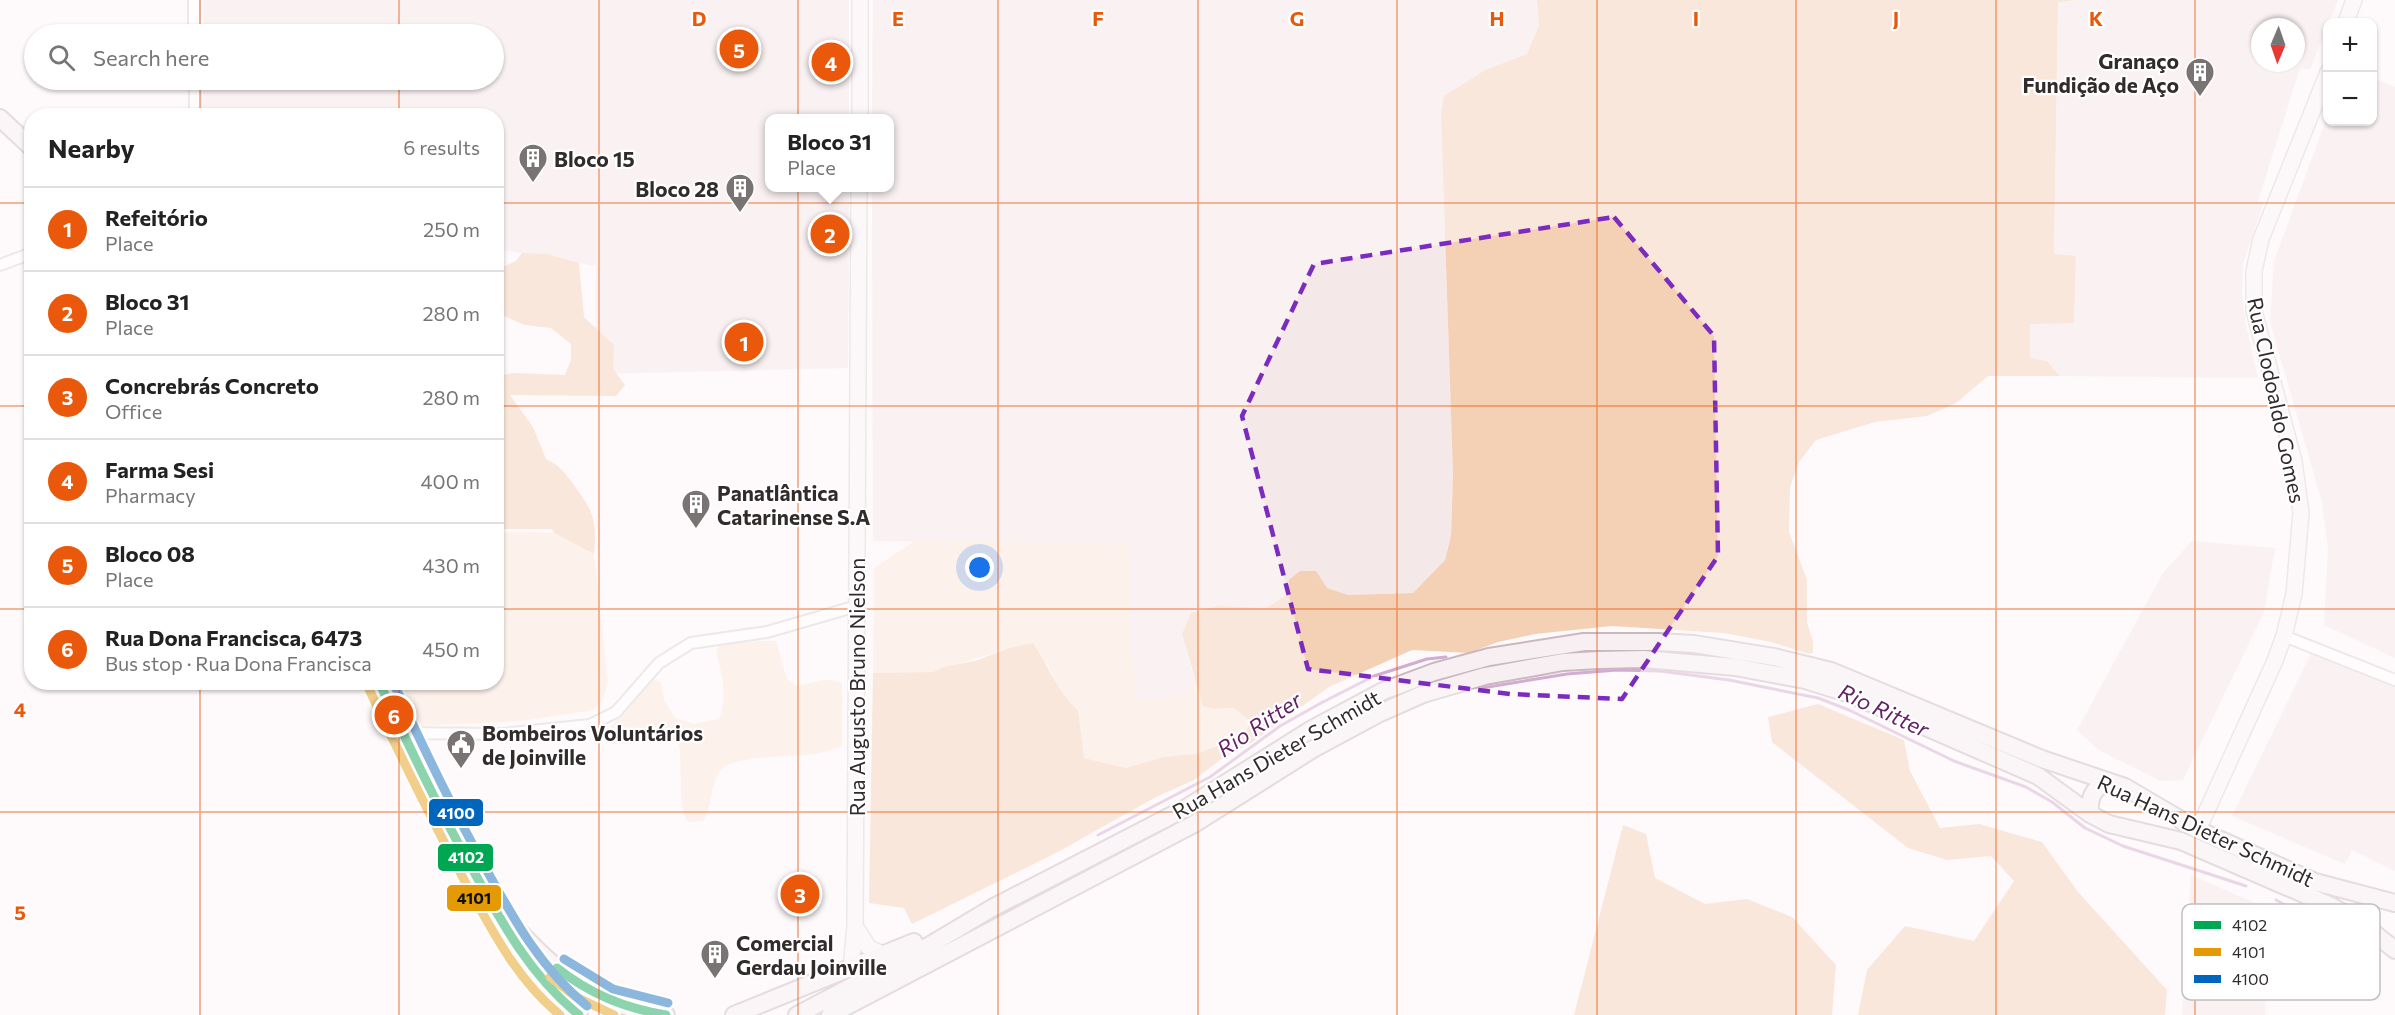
<!DOCTYPE html>
<html lang="en">
<head>
<meta charset="utf-8">
<style>
  :root { --surface:#fff; --page:#f6f6f6; --text:#222; --muted:#767676; --line:#e0e0e0; --accent:#ea580c }
  body { margin:0; font-family:Commissioner,sans-serif; background:var(--page); color:var(--text) }
  .controls { position:absolute; right:18px; top:18px; display:grid; overflow:hidden; border-radius:12px; box-shadow:0 2px 4px #0004 }
  .controls button { width:54px; height:54px; display:grid; place-items:center; padding:0; border:0; border-bottom:2px solid var(--line); background:var(--surface); color:var(--text); font:30px sans-serif }
  .compass { position:absolute; left:2251px; top:18px; width:54px; height:54px; border-radius:50%; background:var(--surface); box-shadow:0 2px 4px #0004; rotate:182deg }
  .you { position:absolute; left:980px; top:568px; width:21px; height:21px; margin:-15px; border:4px solid #fff; border-radius:50%; background:#1a73e8; box-shadow:0 0 0 9px #1a73e833 }
  .badge { display:grid; place-items:center; width:39px; height:39px; border-radius:50%; background:var(--accent); color:#fff; font-size:20px; font-weight:700 }
  .pin { position:absolute; translate:-50% -50%; border:3px solid #fff; box-shadow:0 2px 6px #0006 }
  .popup { position:absolute; left:765px; top:114px; width:129px; height:78px; box-sizing:border-box; display:grid; place-content:center; border-radius:12px; background:var(--surface); filter:drop-shadow(0 2px 4px #0005); font-size:20px; white-space:nowrap; color:var(--muted) }
  .popup b { font-size:22px; color:var(--text) }
  .popup::after { content:''; position:absolute; left:50%; top:100%; margin-left:-12px; border:12px solid transparent; border-top-color:var(--surface) }
  .list { margin:0; padding:0; list-style:none }
  h2 { display:flex; justify-content:space-between; align-items:center; height:78px; margin:0; padding:0 24px; font-size:26px }
  h2 small { font-size:20px; font-weight:400; color:var(--muted) }
  .list li { display:grid; grid-template-columns:39px 1fr auto; gap:18px; align-items:center; box-sizing:border-box; height:84px; padding:0 24px; border-top:2px solid var(--line) }
  .list b { display:block; font-size:22px; white-space:nowrap }
  .list p { margin:0; font-size:20px; white-space:nowrap; color:var(--muted) }
  .list em { font-size:20px; font-style:normal; color:var(--muted) }
  .icon { flex:none; width:33px; height:33px; fill:none; stroke:currentColor; stroke-width:2; stroke-linecap:round; stroke-linejoin:round }
  .map { position:relative; flex:none; width:2395px; height:1015px; overflow:hidden }
  .search { position:absolute; background:var(--surface); box-shadow:0 2px 4px #0004; left:24px; top:24px; width:480px; height:66px; display:flex; align-items:center; gap:15px; box-sizing:border-box; padding:0 21px; border-radius:33px; color:var(--muted); font-size:22px }
  .panel { position:absolute; background:var(--surface); box-shadow:0 2px 4px #0004; left:24px; top:108px; width:480px; height:582px; border-radius:24px }
  .map>svg:first-child { display:block }
  .built { fill:#f5e8e9; fill-rule:evenodd }
  .green { fill:#fde8da }
  .forest { fill:#f4d0b5 }
  .lines { fill:none; stroke-linecap:round; stroke-linejoin:round }
  .stream { stroke:#d3acd1; stroke-width:3 }
  .minor-casing { stroke:#d9d3d4; stroke-width:14 }
  .secondary-casing { stroke:#d9d3d4; stroke-width:18 }
  .primary-casing { stroke:#c9b8c0; stroke-width:20 }
  .minor { stroke:#fffefe; stroke-width:10 }
  .secondary { stroke:#fbf6f8; stroke-width:15 }
  .primary { stroke:#f7eff2; stroke-width:16 }
  .bus-1-casing { stroke:#fff; stroke-width:14 }
  .bus-2-casing { stroke:#fff; stroke-width:14 }
  .bus-3-casing { stroke:#fff; stroke-width:14 }
  .bus-1 { stroke:#00a651; stroke-width:9 }
  .bus-2 { stroke:#e39a04; stroke-width:9 }
  .bus-3 { stroke:#0065bd; stroke-width:9 }
  .marked { fill:none; stroke:#7b2cbf; stroke-width:4.5; stroke-dasharray:12 8; stroke-linejoin:round }
  .grid { fill:none; stroke:#e8590c; stroke-width:1.5; stroke-opacity:0.55 }
  .labels { text-anchor:middle; dominant-baseline:central; stroke-width:4.5; stroke-linejoin:round; paint-order:stroke }
  .poi-label { font-size:21px; font-weight:bold; fill:#312b2b; stroke:#fff; text-anchor:start }
  .street-label { font-size:21px; fill:#312b2b; stroke:#fff }
  .water-label { font-size:22px; font-style:italic; fill:#632264; stroke:#fff }
  .key { fill:#fff; stroke:#c1bfbf; stroke-width:1.5 }
  .key-label { font-size:16px; fill:#312b2b }
  .grid-label { font-size:20px; text-anchor:middle; font-weight:bold; fill:#e8590c; stroke:#fff; stroke-width:4.5; stroke-linejoin:round; paint-order:stroke }
  .line-badge { stroke:#fff; stroke-width:2 }
  .badge-label { font-size:16px; text-anchor:middle; font-weight:bold; fill:#fff }
  .pale-badge-label { font-size:16px; text-anchor:middle; font-weight:bold; fill:#111 }
</style>
</head>
<body>
<div class="map">
<svg width="2395" height="1015" viewBox="0 0 2395 1015">
  <rect width="100%" height="100%" fill="#fef9fa"/>
  <path class="built" d="M203,0H849V118H770V188H849L848,368L595,374L596,266L497,249L496,116L203,115V80H494V34H203Z
    M873,0H1537L1539,25L1527,54L1485,70L1444,96L1441,114L1453,474L1451,536L1445,560L1413,593L1348,595L1327,588L1288,594L1266,608L1219,606L1182,634L1194,678L1185,697L1138,699L1129,639V545L873,541L872,188H890V118H872Z
    M2077,0H2338L2310,69L2300,68L2258,201L2264,202L2243,263L2242,292L2246,326L2258,378L2060,376L2047,361L2030,358V323L2074,322L2076,257L2054,255L2058,1ZM2260,27H2296V63H2260Z
    M2373,78L2395,87V658L2324,625L2328,549L2322,502L2270,322L2274,261L2327,117L2328,122H2372Z
    M2192,541L2275,548L2264,612L2183,780L2161,781L2097,749L2077,730L2163,573Z
    M2316,643L2395,677V871L2352,850L2345,864L2232,816Z
    M2191,875L2269,909L2265,1015H2182Z"/>
  <path class="green" d="M497,532L554,533L594,554L608,682L602,701L594,710L520,721L417,726L398,683L496,682Z
    M916,540L1129,545V639L1138,699L1185,696L1194,678L1214,709L1234,708L1250,721L1245,735L1196,754L1163,757L1126,768L1084,758L1078,710L1062,695L1048,665L1009,648L933,672L873,673L874,568Z
    M762,641H776L787,679L796,686C811,684 829,675 842,684V746C834,749 825,752 816,754C796,757 732,755 721,770C707,791 715,801 703,821L688,822C676,806 684,763 678,741C653,739 635,745 611,744L606,738L608,730L653,679L661,682L664,700L675,718L694,724L719,719C729,694 721,674 716,650L721,644Z"/>
  <path class="forest" d="M1537,0H2077L2058,2L2054,254L2076,256L2074,323L2030,324V358L2047,361L2060,376H1988L1956,403L1927,416L1875,422L1816,440L1799,462L1790,487L1789,532L1807,580V623L1813,641V652L1809,654L1771,642L1724,633L1612,626L1535,634L1498,642L1469,653L1412,650L1329,687L1251,743L1220,760L1194,780L1156,797L1056,853L912,924L904,908L869,903L873,673L933,672L943,667L975,661L1009,648L1033,643C1050,668 1056,690 1078,710L1084,758L1126,768L1163,757L1196,754L1245,735L1250,721L1234,708L1214,709L1203,706L1182,634L1191,613L1219,606L1266,608L1288,594L1289,580L1300,571H1316L1327,588L1348,595L1413,593L1445,560L1451,536L1453,474L1441,114L1444,96L1485,70L1527,54L1539,25Z
    M522,253L547,254L579,263L584,317L614,345L613,369L625,385L616,396L510,395L533,427L546,459C561,466 566,474 576,488C594,512 597,523 594,554L554,533L552,529H497V376L514,373L565,375L571,360V344L551,328L525,325L497,313V270L516,261Z
    M1818,704L1904,740L1910,771L1940,828L1979,824L2042,842L2078,892L2167,990L2165,1015H1858L1867,970L1905,926L1974,941L2014,881L1991,856L1947,860L1908,848L1772,742L1768,717Z
    M1623,825L1646,834L1655,878L1705,904L1747,899L1792,917L1836,965L1832,1015H1574Z"/>
  <g class="lines">
    <path class="stream" d="M1482,688L1567,674L1617,670L1660,671L1729,680L1818,698L1849,710L1954,761L2026,787L2052,802L2085,828L2123,846L2246,886
      M1098,835L1210,777L1280,726L1321,703L1374,676L1427,659L1446,657
      M2276,900L2348,939"/>
    <g class="minor-casing">
      <path id="minor" d="M194,0V34
        M195,80V116
        M0,265L32,253
        M2284,636L2395,680
        M402,733L502,734L590,725L616,712L659,663L691,643L767,632L857,606"/>
    </g>
    <g class="secondary-casing">
      <path id="secondary" d="M2346,22L2354,0
        M860,118V0
        M2198,830L2274,663L2284,636L2294,594L2301,513L2294,461L2254,311V271L2261,239L2328,72
        M855,926L869,948L885,955
        M851,969L855,926L859,188"/>
    </g>
    <g class="primary-casing">
      <path id="primary" d="M0,118L32,148
        M379,682L439,809L507,932L534,971L557,997L579,1015
        M2090,814C2089,798 2092,789 2108,781
        M510,922C559,974 593,1005 666,1015
        M734,1015L914,942
        M797,1015L930,945L992,908L1186,808L1312,729L1383,691L1434,672L1489,657L1584,642H1658L1694,644L1774,657L1831,671L2042,759L2125,787L2198,830L2315,882L2395,903
        M830,1015L1194,824L1313,749L1380,713L1423,694L1485,676L1563,662L1599,660L1644,659L1735,667L1805,680L1850,694L2038,776L2090,814L2109,824L2181,841L2329,905L2360,922L2395,950"/>
    </g>
    <use href="#minor" class="minor"/>
    <use href="#secondary" class="secondary"/>
    <use href="#primary" class="primary"/>
    <g class="bus-1-casing">
      <path id="bus-1" d="M379,682C409,746 439,810 474,872C503,925 531,976 579,1015
        M557,968C590,994 624,1008 666,1015"/>
    </g>
    <g class="bus-2-casing">
      <path id="bus-2" d="M368,687C400,755 433,823 469,889C494,934 519,982 560,1015
        M550,977L576,997L614,1015"/>
    </g>
    <g class="bus-3-casing">
      <path id="bus-3" d="M393,682C422,745 451,806 485,867C513,918 540,968 587,1006
        M564,959L613,989L668,1003"/>
    </g>
    <use href="#bus-1" class="bus-1"/>
    <use href="#bus-2" class="bus-2"/>
    <use href="#bus-3" class="bus-3"/>
  </g>
  <path d="M0 0H2395V1015H0ZM1614,217L1714,336L1718,556L1622,699L1510,694L1308,669L1242,416L1314,264Z" fill="#fef9fa" fill-opacity=".55" fill-rule="evenodd"/>
  <path class="marked" d="M1614,217L1714,336L1718,556L1622,699L1510,694L1308,669L1242,416L1314,264Z"/>
  <path class="grid" d="M200,0V34M399,0V34M599,0V1015M798,0V1015M998,0V1015M1198,0V1015M1397,0V1015M1597,0V1015M1796,0V1015M1996,0V1015M2195,0V1015M200,80V116M399,80V116M0,203H32M496,203H2395M0,406H32M496,406H2395M0,609H32M496,609H2395M200,682V1015M399,682V1015M0,812H2395"/>
  <defs>
    <g id="building-pin" transform="scale(1.5)"><path d="M0 17L-7.5 6A9.5 9.5 0 1 1 7.5 6Z" fill="#797373" stroke="#fff"/><path d="M-4-6H4V6H1V3H-1V6H-4ZM-2.5-4.3h1.7v1.8h-1.7ZM.8-4.3h1.7v1.8H.8ZM-2.5-1h1.7V.8h-1.7ZM.8-1h1.7V.8H.8Z" fill="#fff"/></g>
    <g id="civic-pin" transform="scale(1.5)"><path d="M0 17L-7.5 6A9.5 9.5 0 1 1 7.5 6Z" fill="#797373" stroke="#fff"/><path d="M-.6-6.5H3V-4.5H.6V-3L4-1V1h2V6H-6V1h2V-1L-.6-3ZM-1.2 2.5V6h2.4V2.5Z" fill="#fff"/></g>
  </defs>
  <g fill-rule="evenodd">
    <use href="#building-pin" x="2200" y="72"/>
    <use href="#building-pin" x="533" y="158"/>
    <use href="#building-pin" x="740" y="188"/>
    <use href="#building-pin" x="696" y="504"/>
    <use href="#civic-pin" x="461" y="744"/>
    <use href="#building-pin" x="715" y="954"/>
  </g>
  <g class="labels">
    <g class="poi-label">
      <text x="2179" y="60" text-anchor="end">Granaço<tspan x="2179" dy="24">Fundição de Aço</tspan></text>
      <text x="554" y="158">Bloco 15</text>
      <text x="719" y="188" text-anchor="end">Bloco 28</text>
      <text x="717" y="492">Panatlântica<tspan x="717" dy="24">Catarinense S.A</tspan></text>
      <text x="482" y="732">Bombeiros Voluntários<tspan x="482" dy="24">de Joinville</tspan></text>
      <text x="736" y="942">Comercial<tspan x="736" dy="24">Gerdau Joinville</tspan></text>
    </g>
    <g class="street-label">
      <text transform="translate(2277 400) rotate(78)">Rua Clodoaldo Gomes</text>
      <text transform="translate(856 687) rotate(-90)">Rua Augusto Bruno Nielson</text>
      <text transform="translate(1276 754) rotate(-30)">Rua Hans Dieter Schmidt</text>
      <text transform="translate(2206 830) rotate(25)">Rua Hans Dieter Schmidt</text>
    </g>
    <g class="water-label">
      <text transform="translate(1884 710) rotate(25)">Rio Ritter</text>
      <text transform="translate(1259 724) rotate(-34)">Rio Ritter</text>
    </g>
  </g>
  <rect x="2182" y="904" width="198" height="96" rx="9" class="key"/>
  <rect x="2194" y="921" width="27" height="8" fill="#00a651"/>
  <rect x="2194" y="948" width="27" height="8" fill="#e39a04"/>
  <rect x="2194" y="975" width="27" height="8" fill="#0065bd"/>
  <g class="key-label">
    <text x="2232" y="931">4102</text>
    <text x="2232" y="958">4101</text>
    <text x="2232" y="985">4100</text>
  </g>
  <g class="grid-label">
    <text x="699" y="26">D</text>
    <text x="898" y="26">E</text>
    <text x="1098" y="26">F</text>
    <text x="1297" y="26">G</text>
    <text x="1497" y="26">H</text>
    <text x="1696" y="26">I</text>
    <text x="1896" y="26">J</text>
    <text x="2096" y="26">K</text>
    <text x="20" y="717">4</text>
    <text x="20" y="920">5</text>
  </g>
  <g class="line-badge">
    <rect x="428" y="798" width="56" height="29" rx="6" fill="#0065bd"/>
    <rect x="437" y="843" width="57" height="29" rx="6" fill="#00a651"/>
    <rect x="446" y="884" width="56" height="28" rx="6" fill="#e39a04"/>
  </g>
  <g class="badge-label">
    <text x="456" y="819">4100</text>
    <text x="466" y="863">4102</text>
  </g>
  <g class="pale-badge-label">
    <text x="474" y="904">4101</text>
  </g>
</svg>
<div class="controls">
<button>+</button>
<button>−</button>
</div>
<svg class="compass" viewBox="-18 -18 36 36"><path d="M0-13l5 13h-10z" fill="#e53935"/><path d="M0 13l5-13h-10z" fill="#767676"/></svg>
<div class="you"></div>
<div class="pin badge" style="left:744px;top:342px">1</div>
<div class="pin badge" style="left:830px;top:234px">2</div>
<div class="popup"><b>Bloco 31</b>Place</div>
<div class="pin badge" style="left:800px;top:894px">3</div>
<div class="pin badge" style="left:831px;top:62px">4</div>
<div class="pin badge" style="left:739px;top:49px">5</div>
<div class="pin badge" style="left:394px;top:715px">6</div>
<div class="search"><svg class="icon" aria-label="search" viewBox="0 0 24 24"><circle cx="10" cy="10" r="6"/><path d="M15 15l6 6"/></svg>Search here</div>
<section class="panel">
<h2>Nearby<small>6 results</small></h2>
<ul class="list">
<li><span class="badge">1</span><div><b>Refeitório</b><p>Place</p></div><em>250 m</em></li>
<li><span class="badge">2</span><div><b>Bloco 31</b><p>Place</p></div><em>280 m</em></li>
<li><span class="badge">3</span><div><b>Concrebrás Concreto</b><p>Office</p></div><em>280 m</em></li>
<li><span class="badge">4</span><div><b>Farma Sesi</b><p>Pharmacy</p></div><em>400 m</em></li>
<li><span class="badge">5</span><div><b>Bloco 08</b><p>Place</p></div><em>430 m</em></li>
<li><span class="badge">6</span><div><b>Rua Dona Francisca, 6473</b><p>Bus stop · Rua Dona Francisca</p></div><em>450 m</em></li>
</ul>
</section>
</div>
</body>
</html>
